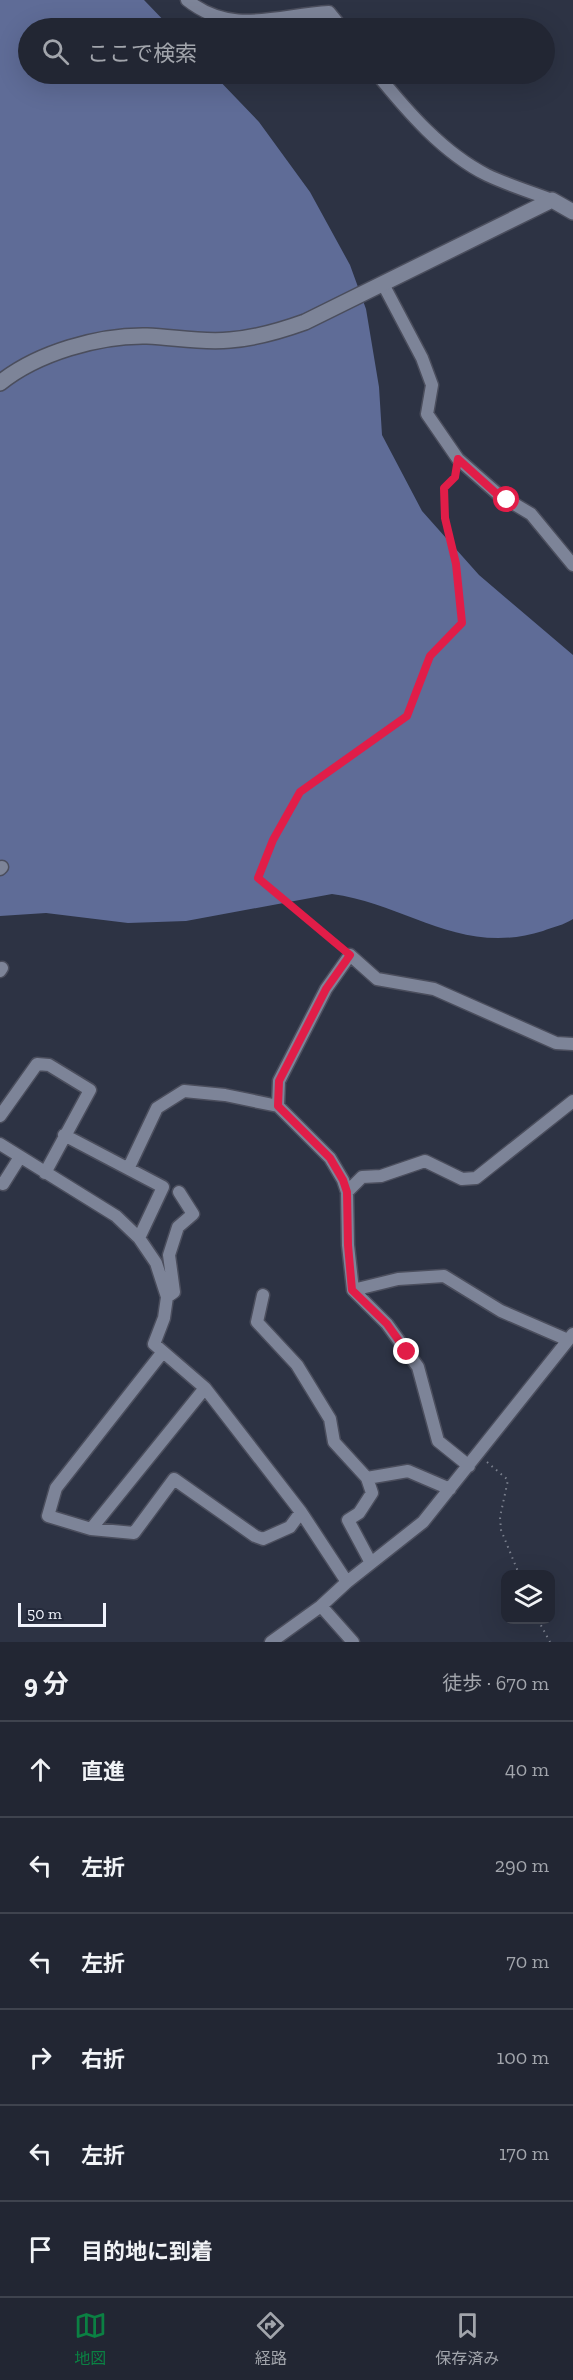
<!DOCTYPE html>
<html lang="ja">
<head>
<meta charset="utf-8">
<style>
  :root { --surface:#222633; --page:#2e323f; --text:#f1f3f6; --muted:#a2a5ac; --line:#3f434e; --accent:#0b8043 }
  body { margin:0; font-family:"Zilla Slab","Noto Sans JP",serif; background:var(--page); color:var(--text) }
  .controls { position:absolute; right:18px; bottom:18px; display:grid; overflow:hidden; border-radius:12px; box-shadow:0 6px 24px #0002 }
  .controls button { width:54px; height:54px; display:grid; place-items:center; padding:0; border:0; border-bottom:2px solid var(--line); background:var(--surface); color:var(--text); font:30px sans-serif }
  .scale { position:absolute; left:18px; bottom:15px; width:88px; box-sizing:border-box; padding-left:6px; border:3px solid #f1f4fd; border-top:0; font-size:16px; line-height:21px; white-space:nowrap; color:#f1f4fd; -webkit-text-stroke:4px #23293a; paint-order:stroke }
  .stop { position:absolute; width:18px; height:18px; margin:-14px; border:4px solid #e11d48; border-radius:50%; background:#fff }
  .stop.end { background:#e11d48; border-color:#fff; box-shadow:0 2px 6px #0008 }
  .list { margin:0; padding:0; list-style:none }
  h2 { display:flex; justify-content:space-between; align-items:center; height:78px; margin:0; padding:0 24px; font-size:26px }
  h2 small { font-size:20px; font-weight:400; color:var(--muted) }
  .list li { display:grid; grid-template-columns:39px 1fr auto; gap:18px; align-items:center; box-sizing:border-box; height:96px; padding:0 24px; border-top:2px solid var(--line) }
  .list b { display:block; font-size:22px; white-space:nowrap }
  .list em { font-size:20px; font-style:normal; color:var(--muted) }
  .icon { flex:none; width:33px; height:33px; fill:none; stroke:currentColor; stroke-width:2; stroke-linecap:round; stroke-linejoin:round }
  .map { position:relative; flex:none; width:573px; height:1642px; overflow:hidden }
  .search { position:absolute; background:var(--surface); box-shadow:0 6px 24px #0002; left:18px; right:18px; top:18px; height:66px; display:flex; align-items:center; gap:15px; box-sizing:border-box; padding:0 21px; border-radius:33px; color:var(--muted); font-size:22px }
  .sheet { height:654px; background:var(--surface) }
  nav { display:flex; justify-content:space-around; align-items:center; box-sizing:border-box; height:84px; border-top:2px solid var(--line); background:var(--surface); font-size:16px; color:var(--muted) }
  nav a { display:grid; justify-items:center; gap:3px }
  nav .on { color:var(--accent) }
  .map>svg:first-child { display:block }
  .forest { fill:#5f6c97 }
  .lines { fill:none; stroke-linecap:round; stroke-linejoin:round }
  .minor-casing { stroke:#4b4e5d; stroke-width:15 }
  .tertiary-casing { stroke:#4b4e5d; stroke-width:18 }
  .path { stroke:#7b808e; stroke-width:2; stroke-dasharray:1.5 4.5; stroke-linecap:butt }
  .minor { stroke:#7d8498; stroke-width:12 }
  .tertiary { stroke:#7d8498; stroke-width:15 }
  .route { stroke:#e11d48; stroke-width:8 }
</style>
</head>
<body>
<div class="map">
<svg width="573" height="1642" viewBox="0 0 573 1642">
  <rect width="100%" height="100%" fill="#2d3344"/>
  <path class="forest" d="M0,0H144L171,28H28V74H213L259,122L310,192L350,265L366,309L379,387L382,435L422,511L479,575L573,655V919C564,925 553,927 543,931C461,957 407,904 332,894L186,921L128,923L46,913L0,916Z"/>
  <g class="lines">
    <g class="minor-casing">
      <path id="minor" d="M187,0C232,36 277,15 329,12L342,28
        M377,74C407,111 443,153 487,175C508,185 531,192 552,200
        M383,284L422,358L432,385L427,414L458,459L499,495L531,514L573,565
        M0,869L2,867
        M0,971L2,968
        M278,1106L279,1081L326,989L350,955L377,979L434,989L556,1043L573,1044
        M0,1116L37,1064L49,1065L90,1090L45,1173
        M64,1135L163,1187L139,1238
        M0,1144L116,1216L139,1238L156,1263L167,1297L164,1318L154,1344L205,1388L301,1512L347,1582
        M129,1167L157,1108L184,1091L225,1095L278,1106L330,1158L343,1180L347,1192L348,1245L353,1290L387,1324L418,1367L438,1441L469,1466
        M0,1183L3,1184L20,1157
        M347,1192L362,1177L381,1176L425,1161L462,1179L476,1178L573,1101
        M353,1290L398,1279L444,1276L501,1311L568,1340
        M263,1295L257,1322L297,1365L330,1419L334,1442L367,1478L408,1471L450,1489
        M167,1297L174,1292L169,1255L178,1227L193,1214L179,1192
        M162,1353L56,1488L48,1516L91,1529L134,1533L174,1479L255,1536L263,1539L290,1527L301,1512
        M367,1478L372,1493L359,1513L348,1520L371,1563
        M91,1529L205,1388
        M321,1606L353,1642
        M271,1642L321,1606L347,1582L423,1522L573,1334"/>
    </g>
    <g class="tertiary-casing">
      <path id="tertiary" d="M0,383C37,353 99,335 147,336C174,337 202,343 230,340C257,338 280,331 305,322L552,200L573,212"/>
    </g>
    <path class="path" d="M341,947L258,878L273,840L300,792L407,716L430,656L462,623L456,564L445,518V488L455,477V474
      M487,1462L508,1480L500,1517L501,1530L519,1574
      M538,1620L550,1642"/>
    <use href="#minor" class="minor"/>
    <use href="#tertiary" class="tertiary"/>
  </g>
  <g class="lines">
    <path class="route" d="M407,1352L387,1324L352,1290L348,1245L347,1192L343,1180L330,1158L278,1106L279,1081L326,989L350,955L258,878L273,840L300,792L407,716L430,656L462,623L456,564L445,518L444,488L455,477L458,459L498,495L507,500"/>
  </g>
</svg>
<div class="controls">
<button><svg class="icon" aria-label="layers" viewBox="0 0 24 24"><path d="M12 4l9 5-9 5-9-5zM3 14l9 5 9-5"/></svg></button>
</div>
<div class="scale">50 m</div>
<div class="stop" style="left:507px;top:500px"></div>
<div class="stop end" style="left:407px;top:1352px"></div>
<div class="search"><svg class="icon" aria-label="search" viewBox="0 0 24 24"><circle cx="10" cy="10" r="6"/><path d="M15 15l6 6"/></svg>ここで検索</div>
</div>
<section class="sheet">
<h2>9 分<small>徒歩 · 670 m</small></h2>
<ul class="list">
<li><svg class="icon" aria-label="ahead" viewBox="0 0 24 24"><path d="M12 20V5M6 11l6-6 6 6"/></svg><div><b>直進</b></div><em>40 m</em></li>
<li><svg class="icon" aria-label="left" viewBox="0 0 24 24"><path d="M17 20v-9H6M10 6l-5 5 5 5"/></svg><div><b>左折</b></div><em>290 m</em></li>
<li><svg class="icon" aria-label="left" viewBox="0 0 24 24"><path d="M17 20v-9H6M10 6l-5 5 5 5"/></svg><div><b>左折</b></div><em>70 m</em></li>
<li><svg class="icon" aria-label="right" viewBox="0 0 24 24"><path d="M7 20v-9h11M14 6l5 5-5 5"/></svg><div><b>右折</b></div><em>100 m</em></li>
<li><svg class="icon" aria-label="left" viewBox="0 0 24 24"><path d="M17 20v-9H6M10 6l-5 5 5 5"/></svg><div><b>左折</b></div><em>170 m</em></li>
<li><svg class="icon" aria-label="arrive" viewBox="0 0 24 24"><path d="M6 21V4h12l-3 4 3 4H6"/></svg><div><b>目的地に到着</b></div></li>
</ul>
</section>
<nav>
<a class="on"><svg class="icon" aria-label="map" viewBox="0 0 24 24"><path d="M3 6l6-2 6 2 6-2v14l-6 2-6-2-6 2zM9 4v14M15 6v14"/></svg>地図</a>
<a><svg class="icon" aria-label="directions" viewBox="0 0 24 24"><path d="M12 3l9 9-9 9-9-9zM9 14v-3h6M13 9l2 2-2 2"/></svg>経路</a>
<a><svg class="icon" aria-label="saved" viewBox="0 0 24 24"><path d="M7 4h10v16l-5-4-5 4z"/></svg>保存済み</a>
</nav>
</body>
</html>
